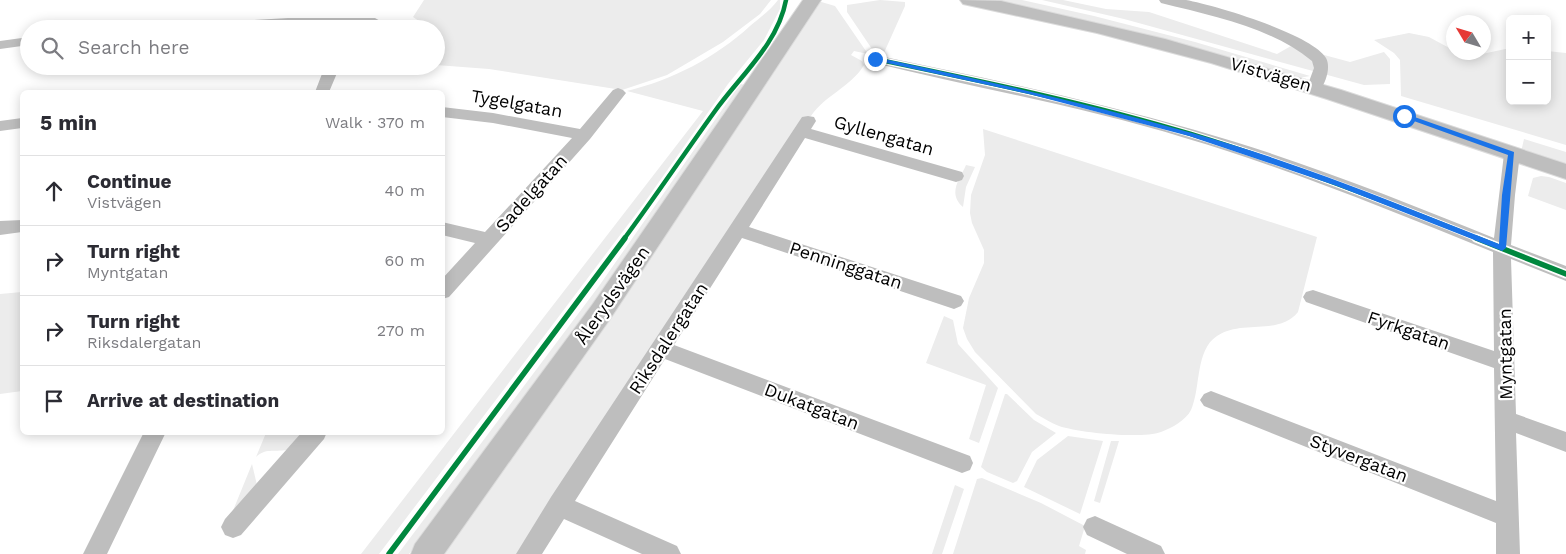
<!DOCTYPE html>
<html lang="en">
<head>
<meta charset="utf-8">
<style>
  :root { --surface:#fff; --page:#f7f7f7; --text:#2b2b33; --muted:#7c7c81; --line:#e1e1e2 }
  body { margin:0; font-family:"Work Sans",sans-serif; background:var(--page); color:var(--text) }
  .controls { position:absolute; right:15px; top:15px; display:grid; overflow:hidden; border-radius:8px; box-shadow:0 2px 12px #0003 }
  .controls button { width:45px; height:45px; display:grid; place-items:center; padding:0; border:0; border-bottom:1px solid var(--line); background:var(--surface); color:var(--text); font:25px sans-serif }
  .compass { position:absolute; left:1446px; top:15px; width:45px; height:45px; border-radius:50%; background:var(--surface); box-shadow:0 2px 12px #0003; rotate:308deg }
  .stop { position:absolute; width:15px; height:15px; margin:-11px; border:4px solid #1a73e8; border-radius:50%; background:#fff }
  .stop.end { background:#1a73e8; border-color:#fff; box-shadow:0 1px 5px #0008 }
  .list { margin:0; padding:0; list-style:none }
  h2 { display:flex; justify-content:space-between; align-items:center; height:65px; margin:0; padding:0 20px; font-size:21px }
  h2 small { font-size:16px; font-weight:400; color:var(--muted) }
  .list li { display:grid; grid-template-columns:32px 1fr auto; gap:15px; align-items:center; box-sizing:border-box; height:70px; padding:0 20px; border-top:1px solid var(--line) }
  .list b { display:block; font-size:19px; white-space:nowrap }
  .list p { margin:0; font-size:16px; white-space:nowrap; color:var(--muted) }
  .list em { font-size:16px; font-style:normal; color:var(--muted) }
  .icon { flex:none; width:28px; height:28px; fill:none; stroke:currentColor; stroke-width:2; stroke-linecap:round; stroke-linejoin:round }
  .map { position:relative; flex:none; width:1566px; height:554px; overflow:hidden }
  .search { position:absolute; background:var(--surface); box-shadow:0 2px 12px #0003; left:20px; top:20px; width:425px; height:55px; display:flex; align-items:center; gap:12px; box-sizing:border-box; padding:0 18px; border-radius:28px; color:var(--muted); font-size:19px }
  .panel { position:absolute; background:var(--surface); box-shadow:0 2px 12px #0003; left:20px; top:90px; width:425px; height:345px; border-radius:8px }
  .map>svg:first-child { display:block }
  .green { fill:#ececec }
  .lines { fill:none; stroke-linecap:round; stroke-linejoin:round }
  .major-casing { stroke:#dbdbdb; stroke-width:2 }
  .minor { fill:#bebebe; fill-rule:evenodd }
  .major { fill:#bebebe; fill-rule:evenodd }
  .cycleway-far1-casing { stroke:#fff; stroke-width:7 }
  .cycleway-casing { stroke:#fff; stroke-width:9 }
  .cycleway-far1 { stroke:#00873e; stroke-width:4.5 }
  .cycleway { stroke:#00873e; stroke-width:5.5 }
  .route { fill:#1a73e8 }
  .labels { text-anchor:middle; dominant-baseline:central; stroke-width:4.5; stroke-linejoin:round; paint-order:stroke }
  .street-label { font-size:18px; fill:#000; stroke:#fff }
</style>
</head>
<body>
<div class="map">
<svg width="1566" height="554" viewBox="0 0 1566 554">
  <rect width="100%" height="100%" fill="#fff"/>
  <path class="green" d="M424,0H771L760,14L723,42L667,75L622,90L489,69L436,65V29H426L428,27L413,17Z
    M778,0H780V9L764,40L728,84L642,206L523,364L379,554H361L703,111L627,91C672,80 715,58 750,26C760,17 770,11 778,0Z
    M880,0L905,2V6L883,55L874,52L847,12V5Z
    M990,0H1022L1094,16L1195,42L1310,76L1299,78L1202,50Z
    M1042,0H1063L1106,9L1149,12L1277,54L1291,46L1350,62L1384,52L1390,59V84L1364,85L1124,19Z
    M818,1L835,6L868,54L854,51L851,55L862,61L864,65C851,87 825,95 811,116L803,118L518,554H441L676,219L804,26Z
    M1409,33L1429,37L1453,50L1454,52L1473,56L1510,48V101H1547V51L1566,53V145L1401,96L1400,60L1394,53L1374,40Z
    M740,84L746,85L621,266L409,554H398L599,286Z
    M983,129L1317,237L1298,312C1279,336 1242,319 1217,336C1195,350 1201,388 1191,410C1186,420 1172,428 1161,432C1141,439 1080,433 1059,426C1051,423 1044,418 1036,414L975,352L967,339L963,328L969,298L984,263V250L972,223L970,213L971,195L985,155Z
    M1524,139L1566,152V166L1521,152Z
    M966,165L975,167L966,187L963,207C947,193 960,179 966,165Z
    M1541,176L1549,177L1566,183V210L1528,196L1533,178Z
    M22,292V391L0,394V294Z
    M944,316L953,320L958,344L998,388L979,443L969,439L986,385L926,363Z
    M1005,394H1007L1034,420L1056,433L1032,452L1017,481L1013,483L987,472L981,467Z
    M266,433H306L287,450C274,452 265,448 256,457Z
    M1068,436L1103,441L1080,514L1024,487L1037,460Z
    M1111,441H1119L1100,503L1094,501Z
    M252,464L257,485L230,518Z
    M982,478L1041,503L1085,526L1079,546L1086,550L1085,554H953L977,479Z
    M955,485L964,489L942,554H932Z"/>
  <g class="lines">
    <g class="major-casing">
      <path id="major" d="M803,0H821L610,319L444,554H411L415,544L592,305Z
        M960,0L1001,1L1165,39L1341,90L1566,164V179L1327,99L1211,63L1097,33L963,4Z"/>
    </g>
    <path class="minor" d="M1159,0C1168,0 1177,0 1186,0C1214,5 1312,34 1326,58C1331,67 1326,82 1320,90H1310L1307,87L1314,68L1312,61C1270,27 1213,16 1161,3Z
      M288,18H375L382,22L375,26L165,29L172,25Z
      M29,37V45L0,49V41Z
      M875,55C982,77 1090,100 1195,130C1297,159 1396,198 1494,238L1504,154L1506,150L1512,148L1518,150L1520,154L1515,195L1511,245L1566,266V281L1511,259L1516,414L1566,432V452L1516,433L1520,554H1496V523L1204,406L1200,400L1204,394L1211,391L1496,501L1494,368L1306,302L1303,297L1306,292L1313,290L1494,351L1493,252C1392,211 1290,169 1185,138C1081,106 975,88 870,62L868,59L870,56Z
      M325,66H340L329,92H315Z
      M618,88L623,90L626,93L590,139L449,297L442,299V279L475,243L442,235V222L485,232L572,138L493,123L442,117V107L493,113L580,129L613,90Z
      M808,116L814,117L816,121L811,129L962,172L964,176L962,180L956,182L805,138L749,227L961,296L964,301L961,306L954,309L742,238L674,345L970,456L973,463L970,470L962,473L665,359L575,501L677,546L681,554H642L564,519L542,554H516L551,497L802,117Z
      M22,118V128L0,131V121Z
      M22,220V232L0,235V221Z
      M144,432H166L107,554H83Z
      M302,432H327L324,439L241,535L233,538L225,535L221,527L225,519Z
      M1095,516L1161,546L1165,554H1127L1087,535L1083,527L1087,519Z"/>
    <use href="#major" class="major"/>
    <g class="cycleway-far1-casing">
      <path id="cycleway-far1" d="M875,59C981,81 1088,103 1191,134C1289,164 1385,201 1479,239
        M624,239C655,197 684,154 715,111C740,76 778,44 786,0"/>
    </g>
    <g class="cycleway-casing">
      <path id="cycleway" d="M1476,238L1566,274
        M389,554L625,238"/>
    </g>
    <use href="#cycleway-far1" class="cycleway-far1"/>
    <use href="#cycleway" class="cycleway"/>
  </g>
  <path class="route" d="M875,57C981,80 1088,103 1192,133C1297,162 1398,204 1499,244L1502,195L1508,155L1400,116L1406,114L1514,152L1506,248L1502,251L1500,250L1337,186L1189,136L1029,94L873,60V58Z"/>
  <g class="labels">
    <g class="street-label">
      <text transform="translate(1271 74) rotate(16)">Vistvägen</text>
      <text transform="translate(517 103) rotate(10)">Tygelgatan</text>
      <text transform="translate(884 135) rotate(16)">Gyllengatan</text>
      <text transform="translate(531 193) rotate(-48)">Sadelgatan</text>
      <text transform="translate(846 265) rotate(18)">Penninggatan</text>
      <text transform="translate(612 295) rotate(-55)">Ålerydsvägen</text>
      <text transform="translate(1409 330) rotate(19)">Fyrkgatan</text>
      <text transform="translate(668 338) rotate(-57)">Riksdalergatan</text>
      <text transform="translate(1505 354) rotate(-91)">Myntgatan</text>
      <text transform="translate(812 406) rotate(21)">Dukatgatan</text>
      <text transform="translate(1359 458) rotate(21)">Styvergatan</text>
    </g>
  </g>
</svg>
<div class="controls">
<button>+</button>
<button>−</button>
</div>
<svg class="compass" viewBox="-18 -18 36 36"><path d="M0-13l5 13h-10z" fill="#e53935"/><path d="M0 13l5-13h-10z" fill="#7c7c81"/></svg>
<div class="stop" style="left:1404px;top:116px"></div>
<div class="stop end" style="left:875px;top:59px"></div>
<div class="search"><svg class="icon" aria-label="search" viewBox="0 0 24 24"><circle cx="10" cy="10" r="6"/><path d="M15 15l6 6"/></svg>Search here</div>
<section class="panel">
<h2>5 min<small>Walk · 370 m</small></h2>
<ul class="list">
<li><svg class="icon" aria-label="ahead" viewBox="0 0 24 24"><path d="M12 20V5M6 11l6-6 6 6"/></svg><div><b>Continue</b><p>Vistvägen</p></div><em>40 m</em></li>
<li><svg class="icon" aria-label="right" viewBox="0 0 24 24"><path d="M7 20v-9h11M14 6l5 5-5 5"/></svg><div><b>Turn right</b><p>Myntgatan</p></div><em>60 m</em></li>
<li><svg class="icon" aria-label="right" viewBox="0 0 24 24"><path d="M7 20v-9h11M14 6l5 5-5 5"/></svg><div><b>Turn right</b><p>Riksdalergatan</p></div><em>270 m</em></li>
<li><svg class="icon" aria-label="arrive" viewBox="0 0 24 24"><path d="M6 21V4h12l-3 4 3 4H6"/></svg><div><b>Arrive at destination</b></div></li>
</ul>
</section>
</div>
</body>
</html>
